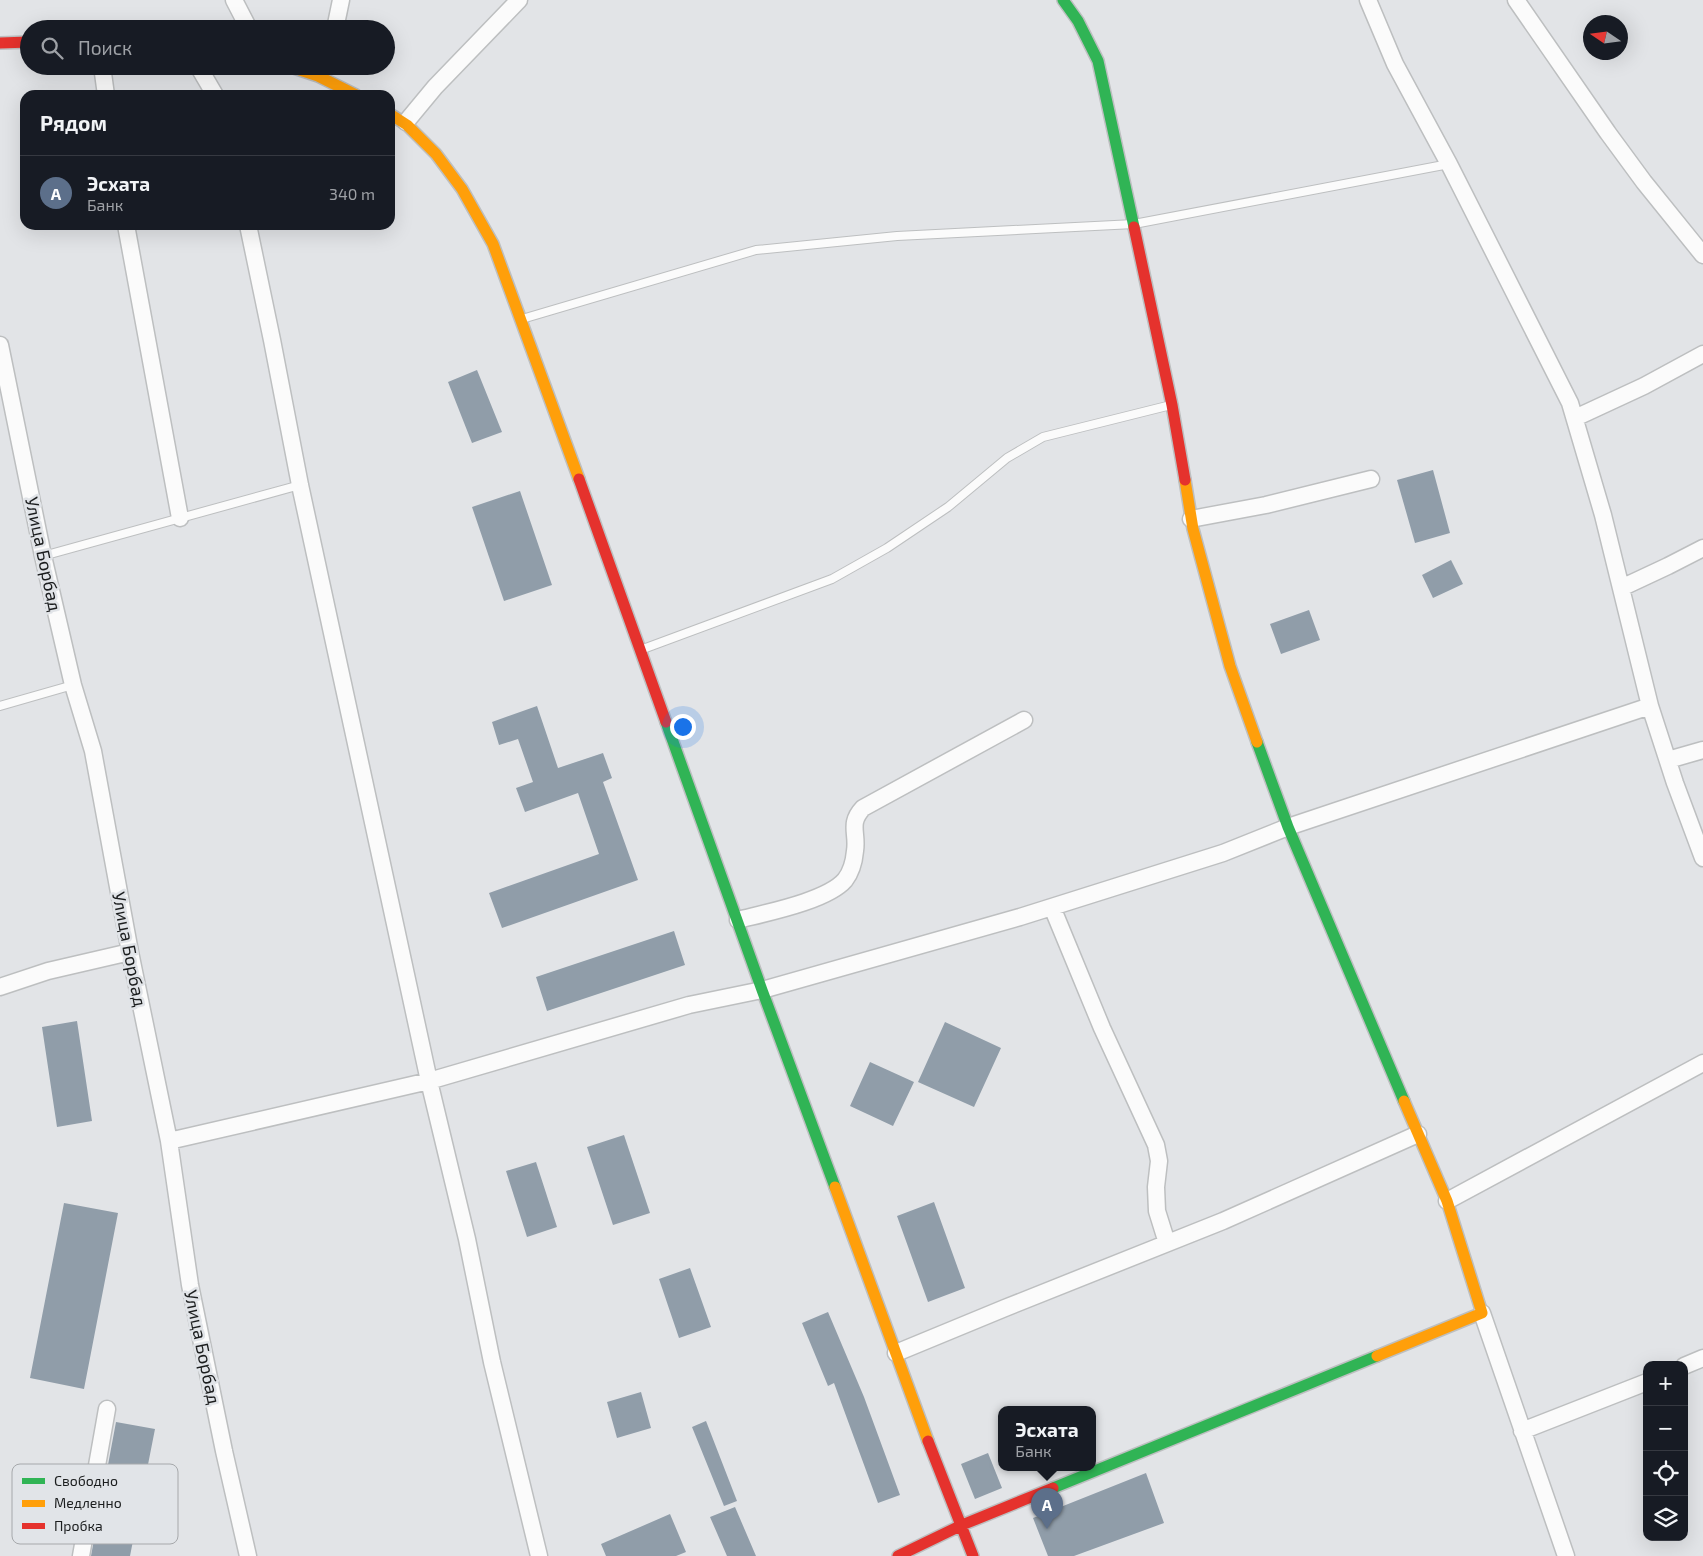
<!DOCTYPE html>
<html lang="ru">
<head>
<meta charset="utf-8">
<style>
  :root { --surface:#171b24; --page:#242831; --text:#f1f3f6; --muted:#9ea1a6; --line:#363941; --accent:#0b8043 }
  body { margin:0; font-family:"Exo 2",sans-serif; background:var(--page); color:var(--text) }
  .controls { position:absolute; right:15px; bottom:15px; display:grid; overflow:hidden; border-radius:10px; box-shadow:0 5px 20px #0002 }
  .controls button { width:45px; height:45px; display:grid; place-items:center; padding:0; border:0; border-bottom:1px solid var(--line); background:var(--surface); color:var(--text); font:25px sans-serif }
  .compass { position:absolute; left:1583px; top:15px; width:45px; height:45px; border-radius:50%; background:var(--surface); box-shadow:0 5px 20px #0002; rotate:283deg }
  .you { position:absolute; left:682px; top:726px; width:18px; height:18px; margin:-12px; border:4px solid #fff; border-radius:50%; background:#1a73e8; box-shadow:0 0 0 8px #1a73e833 }
  .badge { display:grid; place-items:center; width:32px; height:32px; border-radius:50%; background:var(--accent); color:#fff; font-size:16px; font-weight:700 }
  .pin { position:absolute; translate:-50% -41px; filter:drop-shadow(0 1px 2px #0008) }
  .pin::after { content:''; position:absolute; top:26px; width:18px; height:15px; background:inherit; clip-path:polygon(0 0,100% 0,50% 100%) }
  .popup { position:absolute; left:998px; top:1406px; width:98px; height:65px; box-sizing:border-box; display:grid; place-content:center; border-radius:10px; background:var(--surface); filter:drop-shadow(0 1px 4px #0005); font-size:16px; white-space:nowrap; color:var(--muted) }
  .popup b { font-size:19px; color:var(--text) }
  .popup::after { content:''; position:absolute; left:50%; top:100%; margin-left:-10px; border:10px solid transparent; border-top-color:var(--surface) }
  .list { margin:0; padding:0; list-style:none }
  h2 { display:flex; justify-content:space-between; align-items:center; height:65px; margin:0; padding:0 20px; font-size:21px }
  h2 small { font-size:16px; font-weight:400; color:var(--muted) }
  .list li { display:grid; grid-template-columns:32px 1fr auto; gap:15px; align-items:center; box-sizing:border-box; height:75px; padding:0 20px; border-top:1px solid var(--line) }
  .list b { display:block; font-size:19px; white-space:nowrap }
  .list p { margin:0; font-size:16px; white-space:nowrap; color:var(--muted) }
  .list em { font-size:16px; font-style:normal; color:var(--muted) }
  .icon { flex:none; width:28px; height:28px; fill:none; stroke:currentColor; stroke-width:2; stroke-linecap:round; stroke-linejoin:round }
  .map { position:relative; flex:none; width:1703px; height:1556px; overflow:hidden }
  .search { position:absolute; background:var(--surface); box-shadow:0 5px 20px #0002; left:20px; top:20px; width:375px; height:55px; display:flex; align-items:center; gap:12px; box-sizing:border-box; padding:0 18px; border-radius:28px; color:var(--muted); font-size:19px }
  .panel { position:absolute; background:var(--surface); box-shadow:0 5px 20px #0002; left:20px; top:90px; width:375px; height:140px; border-radius:15px }
  .map>svg:first-child { display:block }
  .building { fill:#909da9 }
  .lines { fill:none; stroke-linecap:round; stroke-linejoin:round }
  .lane-casing { stroke:#bdbfc0; stroke-width:10 }
  .street-casing { stroke:#bdbfc0; stroke-width:19 }
  .fast-casing { stroke:#bdbfc0; stroke-width:14 }
  .slow-casing { stroke:#bdbfc0; stroke-width:14 }
  .jam-casing { stroke:#bdbfc0; stroke-width:14 }
  .lane { stroke:#fbfbfb; stroke-width:8 }
  .street { stroke:#fbfbfb; stroke-width:16 }
  .fast { stroke:#30b455; stroke-width:11 }
  .slow { stroke:#ff9f0a; stroke-width:11 }
  .jam { stroke:#e5322d; stroke-width:11 }
  .labels { text-anchor:middle; dominant-baseline:central; stroke-width:5; stroke-linejoin:round; paint-order:stroke }
  .street-label { font-size:18px; fill:#1b1d1e; stroke:#e1e4e8 }
  .key { fill:#e1e4e8; stroke:#a6a8ab; stroke-width:1 }
  .key-label { font-size:14px; fill:#1b1d1e }
</style>
</head>
<body>
<div class="map">
<svg width="1703" height="1556" viewBox="0 0 1703 1556">
  <rect width="100%" height="100%" fill="#e2e4e7"/>
  <path class="building" d="M477,370L502,432L472,443L448,382Z
    M1433,470L1450,533L1415,543L1397,480Z
    M520,491L552,585L504,601L472,507Z
    M1451,560L1463,584L1433,598L1422,575Z
    M1309,610L1320,640L1281,654L1270,624Z
    M537,706L558,768L603,753L612,778L603,782L638,880L502,928L489,893L599,854L578,793L525,812L516,788L533,782L518,739L499,745L492,722Z
    M674,931L685,965L547,1011L536,977Z
    M77,1021L92,1121L57,1127L42,1027Z
    M945,1022L1001,1048L974,1107L918,1082Z
    M870,1062L914,1082L893,1126L850,1106Z
    M624,1135L650,1213L613,1225L587,1147Z
    M536,1162L557,1227L527,1237L506,1171Z
    M934,1202L965,1288L928,1302L897,1216Z
    M64,1203L118,1213L84,1389L30,1378Z
    M690,1268L711,1327L679,1338L659,1279Z
    M828,1312L864,1397L900,1495L878,1503L834,1383L828,1386L802,1323Z
    M641,1392L651,1428L617,1438L607,1402Z
    M706,1421L737,1501L724,1506L692,1427Z
    M116,1422L155,1429L130,1556H91Z
    M988,1453L1002,1488L975,1499L961,1464Z
    M1146,1473L1164,1523L1074,1556H1048L1033,1518Z
    M735,1507L756,1556H727L710,1517Z
    M670,1514L686,1552L676,1556H606L601,1544Z"/>
  <g class="lines">
    <g class="lane-casing">
      <path id="lane" d="M522,319L756,250L897,236L1134,224L1449,164
        M43,556L300,485
        M643,649L832,579L887,548L948,507L1007,458L1043,437L1171,405
        M0,706L73,685"/>
    </g>
    <g class="street-casing">
      <path id="street" d="M234,0L249,29
        M1368,0L1395,64L1449,164L1570,403L1603,515L1650,706L1675,783L1703,858
        M1516,0L1608,133L1644,182L1703,255
        M335,29L341,0
        M102,66L106,95
        M198,66L215,95
        M406,122L435,87L519,0
        M126,225L180,518
        M248,225L272,340L300,485L429,1081L467,1239L492,1362L539,1556
        M0,345L43,556L73,685L93,751L130,952L169,1141L190,1285L224,1451L248,1556
        M1575,418L1644,386L1703,354
        M1191,519L1266,505L1371,479
        M1621,588L1668,566L1703,548
        M1668,760L1703,750
        M1052,907L1102,1028L1156,1145L1159,1161L1156,1187L1157,1211L1167,1243
        M738,920C765,913 827,901 845,880C852,871 854,862 855,851C858,833 848,824 863,808L1024,720
        M0,987L48,971L130,952
        M169,1141L429,1081L689,1005L762,990L1020,917L1223,853L1288,827L1650,706
        M1447,1201L1703,1063
        M1482,1313L1566,1556
        M896,1353L1005,1308L1223,1221L1418,1134
        M1684,1366L1703,1358
        M1522,1431L1647,1382
        M81,1556L107,1409"/>
    </g>
    <g class="fast-casing">
      <path id="fast" d="M1063,0L1078,21L1098,61L1134,227
        M666,722L762,990L835,1187
        M1257,742L1288,827L1404,1101
        M1053,1488L1377,1356"/>
    </g>
    <g class="slow-casing">
      <path id="slow" d="M288,66L318,76L356,95
        M390,114L407,125L436,154L462,189L493,244L579,479
        M1185,480L1193,529L1230,666L1257,742
        M835,1187L928,1441
        M1377,1356L1482,1313L1447,1201L1404,1101"/>
    </g>
    <g class="jam-casing">
      <path id="jam" d="M0,43L29,42
        M1134,227L1172,405L1185,480
        M579,479L666,722
        M928,1441L973,1556
        M898,1556L962,1525L1053,1488"/>
    </g>
    <use href="#lane" class="lane"/>
    <use href="#street" class="street"/>
    <use href="#fast" class="fast"/>
    <use href="#slow" class="slow"/>
    <use href="#jam" class="jam"/>
  </g>
  <g class="labels">
    <g class="street-label">
      <text transform="translate(44 554) rotate(78)">Улица Борбад</text>
      <text transform="translate(130 949) rotate(79)">Улица Борбад</text>
      <text transform="translate(203 1347) rotate(78)">Улица Борбад</text>
    </g>
  </g>
  <rect x="12" y="1464" width="166" height="80" rx="8" class="key"/>
  <rect x="22" y="1478" width="23" height="6" fill="#30b455"/>
  <rect x="22" y="1500" width="23" height="7" fill="#ff9f0a"/>
  <rect x="22" y="1523" width="23" height="6" fill="#e5322d"/>
  <g class="key-label">
    <text x="54" y="1486">Свободно</text>
    <text x="54" y="1508">Медленно</text>
    <text x="54" y="1531">Пробка</text>
  </g>
</svg>
<div class="controls">
<button>+</button>
<button>−</button>
<button><svg class="icon" aria-label="locate" viewBox="0 0 24 24"><circle cx="12" cy="12" r="6"/><path d="M12 2v4M12 18v4M2 12h4M18 12h4"/></svg></button>
<button><svg class="icon" aria-label="layers" viewBox="0 0 24 24"><path d="M12 4l9 5-9 5-9-5zM3 14l9 5 9-5"/></svg></button>
</div>
<svg class="compass" viewBox="-18 -18 36 36"><path d="M0-13l5 13h-10z" fill="#e53935"/><path d="M0 13l5-13h-10z" fill="#9ea1a6"/></svg>
<div class="you"></div>
<div class="pin badge" style="left:1047px;top:1529px;background:#5c6f8a">A</div>
<div class="popup"><b>Эсхата</b>Банк</div>
<div class="search"><svg class="icon" aria-label="search" viewBox="0 0 24 24"><circle cx="10" cy="10" r="6"/><path d="M15 15l6 6"/></svg>Поиск</div>
<section class="panel">
<h2>Рядом<small></small></h2>
<ul class="list">
<li><span class="badge" style="background:#5c6f8a">A</span><div><b>Эсхата</b><p>Банк</p></div><em>340 m</em></li>
</ul>
</section>
</div>
</body>
</html>
